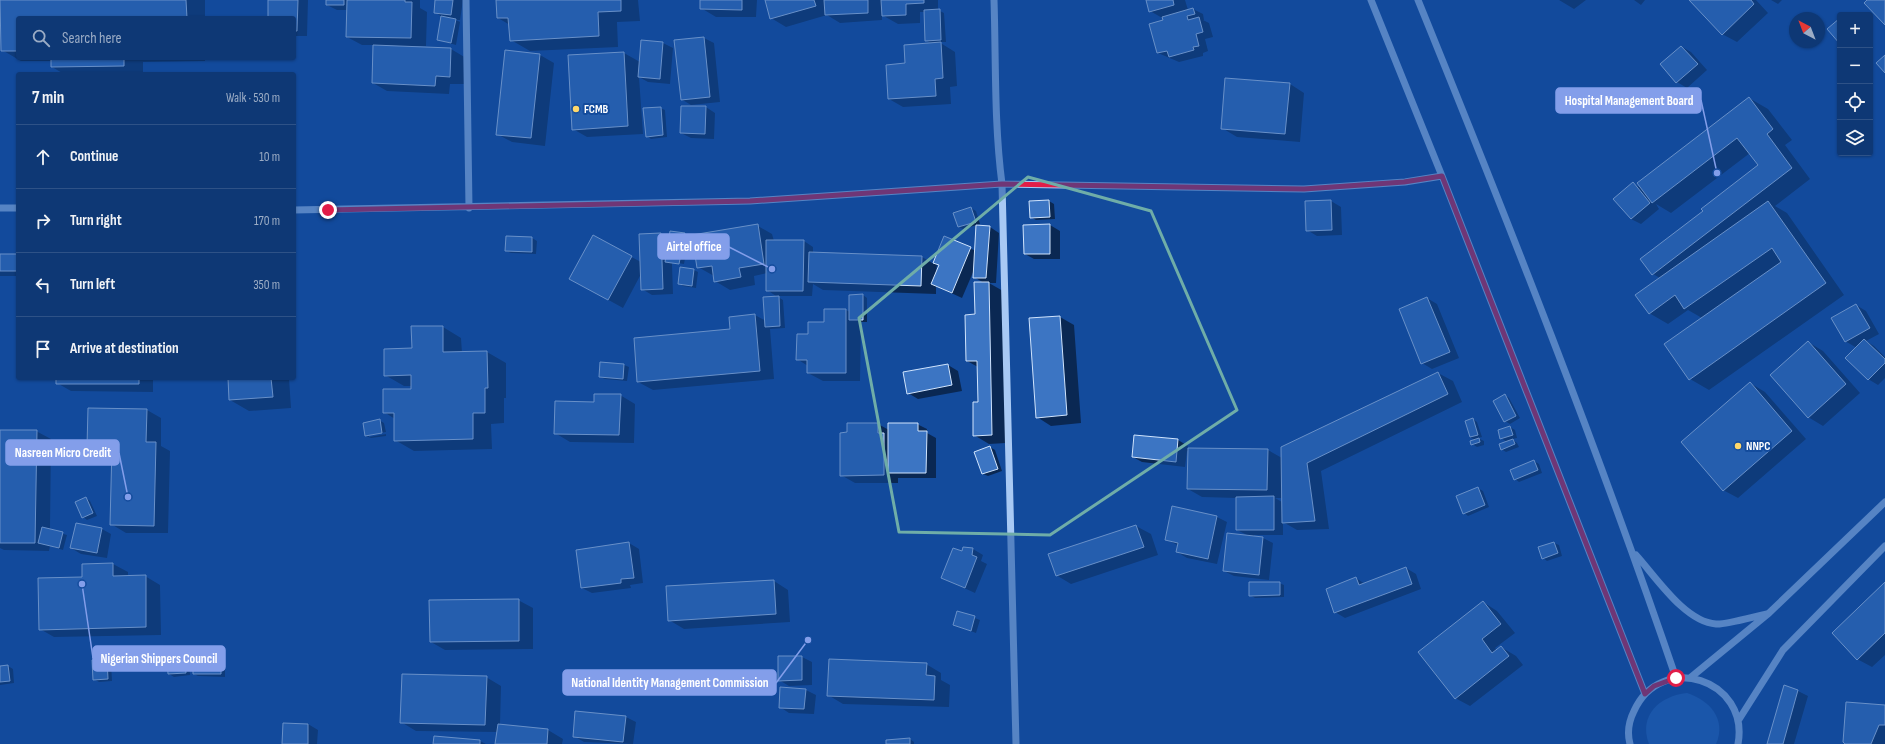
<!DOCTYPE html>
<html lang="en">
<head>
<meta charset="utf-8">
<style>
  :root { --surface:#0e3875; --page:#1c437d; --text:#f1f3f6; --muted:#9bacc5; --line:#2e5287 }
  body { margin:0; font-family:"Sofia Sans Condensed",sans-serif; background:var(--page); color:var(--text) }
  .controls { position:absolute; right:12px; top:12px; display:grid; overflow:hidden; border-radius:4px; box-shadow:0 1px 3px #0004 }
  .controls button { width:36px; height:36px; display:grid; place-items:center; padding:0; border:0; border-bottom:1px solid var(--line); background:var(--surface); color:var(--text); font:20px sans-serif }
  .compass { position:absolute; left:1789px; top:12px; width:36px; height:36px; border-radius:50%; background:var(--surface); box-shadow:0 1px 3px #0004; rotate:318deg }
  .stop { position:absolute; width:12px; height:12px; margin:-9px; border:3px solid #e11d48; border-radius:50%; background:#fff }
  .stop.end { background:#e11d48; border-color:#fff; box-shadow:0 1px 4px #0008 }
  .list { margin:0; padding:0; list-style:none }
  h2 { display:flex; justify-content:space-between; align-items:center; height:52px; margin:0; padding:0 16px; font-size:17px }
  h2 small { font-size:13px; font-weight:400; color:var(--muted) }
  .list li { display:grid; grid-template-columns:26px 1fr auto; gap:12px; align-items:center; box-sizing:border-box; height:64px; padding:0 16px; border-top:1px solid var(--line) }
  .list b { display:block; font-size:15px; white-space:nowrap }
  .list em { font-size:13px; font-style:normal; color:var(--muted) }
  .icon { flex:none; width:22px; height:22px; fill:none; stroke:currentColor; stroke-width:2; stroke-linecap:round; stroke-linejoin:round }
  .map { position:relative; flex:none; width:1885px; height:744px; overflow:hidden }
  .search { position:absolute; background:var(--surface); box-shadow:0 1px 3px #0004; left:16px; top:16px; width:280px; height:44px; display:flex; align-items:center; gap:10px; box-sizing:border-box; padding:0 14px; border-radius:4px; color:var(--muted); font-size:15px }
  .panel { position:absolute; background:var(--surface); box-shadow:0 1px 3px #0004; left:16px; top:72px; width:280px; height:308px; border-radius:4px }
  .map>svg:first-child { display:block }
  .green { fill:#2565bb }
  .shadow { fill:#0007; fill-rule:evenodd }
  .building { fill:#3c75c3; stroke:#d0e4fd }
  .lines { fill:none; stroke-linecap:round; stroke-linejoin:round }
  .minor { stroke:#a8c9f4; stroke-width:7 }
  .route { stroke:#e11d48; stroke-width:5 }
  .marked { fill:none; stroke:#6fada8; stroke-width:3; stroke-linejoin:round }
  .poi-dot { fill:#ffd86b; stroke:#134b9c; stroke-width:1.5 }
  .labels { text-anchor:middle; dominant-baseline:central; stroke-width:4; stroke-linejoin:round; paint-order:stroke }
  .poi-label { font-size:12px; font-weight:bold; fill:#fff; stroke:#134b9c; text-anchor:start }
  .leader { fill:none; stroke:#839eea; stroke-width:1.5 }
  .callout-dot { fill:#839eea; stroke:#134b9c; stroke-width:1.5 }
  .callout { fill:#839eea; stroke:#839eea; stroke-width:1.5 }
  .callout-label { font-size:13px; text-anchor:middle; font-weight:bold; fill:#fff }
</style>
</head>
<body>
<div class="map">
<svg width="1885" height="744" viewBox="0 0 1885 744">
  <rect width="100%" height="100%" fill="#134b9c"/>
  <path class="green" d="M1687,693C1709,700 1727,719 1716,744H1649C1638,715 1660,696 1687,693Z"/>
  <path class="shadow" d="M1,0H205V18H18V58H205V61L143,62V74H64L52,67V61H21L2,50Z
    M269,0H308L307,36H294V18H269Z
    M327,0H420V8L427,12L426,46H414V48L451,49L466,58L464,84H450L449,94L387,91L373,83L374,45H362L347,37V10H337L327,5Z
    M436,0H463L460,20H456L460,22L456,45L438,40L442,17L435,12Z
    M497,0H638L640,21L617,22L618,47L530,51L511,40L510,25L498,18Z
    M701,0H757L756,17H716L701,8Z
    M766,0H938V10L944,13L946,42H939L955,52L957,86L950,87L951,104L903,107L889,99L906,64L932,44L926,40L925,12H920V23L898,24L882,15V20L840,23L827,15L786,27L771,18Z
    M1147,0H1185L1188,10L1193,9L1203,14L1204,20H1203L1209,23L1213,37L1205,39L1208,51L1203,53V56L1179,62L1158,53L1164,19L1150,11Z
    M1559,0H1586L1574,9Z
    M1634,0H1645L1641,5Z
    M1690,0H1756L1768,13L1737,42L1722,34Z
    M1771,0H1782L1778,4Z
    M704,38L714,43L720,102L691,105L681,99L675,41Z
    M642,41L663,43L673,48L670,84L648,82L639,77L643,134L587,137L573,129L624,53L640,62Z
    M1682,47L1691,52L1707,70L1687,88L1677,82Z
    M540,55L554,63L545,146L512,142L497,134Z
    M1290,84L1304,93L1300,142L1237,137L1222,128Z
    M1749,98L1768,109L1792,140L1785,145L1810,179L1775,206L1787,213L1844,295L1709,390L1690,379L1702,318L1688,310L1668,324L1649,313L1660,278L1653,274L1704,211L1759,166L1750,153L1671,213L1656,204L1659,209L1641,224L1631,219L1633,184L1643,189Z
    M706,107L715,113L714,139L691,138L681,133Z
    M660,108L665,110L667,137L651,139L647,136Z
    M1049,201L1054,204L1055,219L1036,220L1031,217Z
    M1331,201L1341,207L1342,235L1317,236L1307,230Z
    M971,208L976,211L980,224L963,229L959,227Z
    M1050,225L1060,231V259H1034L1025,254L1024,226Z
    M758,226L772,234L774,241H804L813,247V253L922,257L934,264L945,237L976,251L990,227L999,233L996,283H989L1003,291L1006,443L989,444L974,435L979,403L978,367L967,361L984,283L974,277V270L962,298L936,286V294L823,290L813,284L812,296H776L767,290V273L754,276L755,285L730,290L715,281L714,276L698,267ZM937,264L940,265L936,272Z
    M661,234L670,239L685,234L689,237L684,264L672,262V264L684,266L672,264L673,294L652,295L642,289L641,274L623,308L585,287L593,237L641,262L640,235Z
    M507,237L532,238L537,241L536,254L511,253L506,251Z
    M0,255H18V276H0Z
    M694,270L698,272L696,288L683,286L679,283Z
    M863,295L867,298V322H861L860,381H823L808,373V366L797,359L809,335L825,323L846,310L850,312Z
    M778,297L783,300L785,328L770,329L774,379L653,390L638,382L755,315L766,321Z
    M1427,298L1437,304L1459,358L1432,369L1422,363Z
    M1856,305L1866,311L1879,334L1866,341L1874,346L1885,357V378L1878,385L1868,379L1857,348L1845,341Z
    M1060,317L1074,325L1081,423L1051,426L1037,417Z
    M443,327L461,338L462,353L487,352L506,363V398H504V423L491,424L492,449L414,451L395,440V419L384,412L412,390V386H404L385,375L413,349Z
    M1808,342L1823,351L1860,393L1823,426L1808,417Z
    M624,365L629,367L627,381L605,379L600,377Z
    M948,365L958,371L962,391L918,399L908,393Z
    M1438,373L1453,381L1462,402L1321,471L1329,529L1297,530L1283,522V535H1254V537L1263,538L1273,543L1269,580L1234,576L1224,571L1249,536L1237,530V498L1202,497L1188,489L1189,451H1187L1185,467L1142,462L1133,457L1135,436L1178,440L1188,446L1187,449L1268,450L1282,458ZM1275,498H1282V502Z
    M57,378H153V392L71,391L57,383Z
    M229,378H289L291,408L249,411L230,400Z
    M1750,383L1765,392L1806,439L1738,498L1723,490Z
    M620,395L635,404L634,443L570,442L555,433L595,403Z
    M1505,395L1509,398L1520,418L1510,424L1505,421Z
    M147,410L161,418V446L170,451L168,533H126L111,524L112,455H103L88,446Z
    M1473,419L1477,422L1482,437L1478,438L1484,441V445L1477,447L1472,444L1475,440L1470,437Z
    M379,420L384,423L386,432L369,435V437L386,434V436L371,438L366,436Z
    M848,424H878L889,430L917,424L927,429V433L936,438V478H898V483H855L841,475L848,433Z
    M1510,427L1515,430L1517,438L1512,439L1517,443L1519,447L1506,452L1501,449L1507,442L1501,438Z
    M0,431H36L51,439L50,530L67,535L63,550L50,546L49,551L4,550L0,548Z
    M990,447L995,450L1002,471L988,476L983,474L975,453Z
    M1534,461L1539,464L1542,473L1519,482L1515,479Z
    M1478,488L1483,491L1489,507L1468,516L1464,513Z
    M86,498L90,501L97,516L87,520L83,517Z
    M1173,507L1217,517L1227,522L1217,564L1187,558L1177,552L1179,546L1166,539Z
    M1136,526L1151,534L1158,555L1071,584L1056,575Z
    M102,529L111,534L107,558L81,554L71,548Z
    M629,543L639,549L643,583L630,585L631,588L592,593L582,588Z
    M1554,543L1559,545L1562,556L1547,561L1543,558Z
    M973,549L983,555L981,561L987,564L975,593L942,578Z
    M113,564L128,572V576H145L160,585L161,635L54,637L40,629L83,578V565Z
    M1406,568L1416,574L1421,589L1345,618L1335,612L1356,578L1365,584Z
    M774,581L788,590L790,622L684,629L669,620Z
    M1279,583L1284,585V597L1255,598L1250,595Z
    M1885,584V655L1872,667L1857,659Z
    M518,600L533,608V649L445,650L431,642Z
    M1483,602L1497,611L1515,633L1495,648L1497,650L1501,647L1516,656L1523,665L1470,706L1455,698Z
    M958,612L980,620L976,633L954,625Z
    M185,657L189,660L190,675L174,677L169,674Z
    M802,657L812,662V685L789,686L779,680Z
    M220,659L225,662V677L198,676L194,674Z
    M107,660L111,663L112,681L99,682L94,679Z
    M926,664L941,673V680L950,685L949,707L843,704L828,695Z
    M8,666L13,669L14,683L0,685V667Z
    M486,677L501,686L500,725L548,730L563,739L562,744H496L498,732L416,731L401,722Z
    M1785,687L1798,691L1808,696L1794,744H1768Z
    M806,690L816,695L814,714L789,713L780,707Z
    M1885,706V744H1846Z
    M576,712L626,717L636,722L633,744L584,742L574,736Z
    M284,724H308L318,730L317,744H283Z
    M435,737L480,741L486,744H434Z
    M910,739L914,742V744H887Z"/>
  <path class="building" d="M0,0H186L187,18H18V51H1Z
    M268,0H298L297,31H294V18H268Z
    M326,0H344V5H326Z
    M347,0H405V2H412L411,38L346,37Z
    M435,0H453L451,15L434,13Z
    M496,0H621V11L598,12L599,36L510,41L508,18H497Z
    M700,0H742V10L700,9Z
    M765,0H814L816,6L770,19Z
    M824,0H868V13L825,15Z
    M881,0H924V3L906,4V15L882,16Z
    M1146,0H1173L1174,5L1149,12Z
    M1689,0H1751L1754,4L1722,35Z
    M1867,0H1885V25L1864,3Z
    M1193,8L1195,14L1187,16L1188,20L1199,17L1203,32L1196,34L1199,46L1193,47L1194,50L1169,57L1167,51L1157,53L1149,24L1163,20L1162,17Z
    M940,9L941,40L925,41L924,10Z
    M441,16L456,19L451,43L437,40Z
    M1840,18V44L1827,29Z
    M704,37L710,97L681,100L674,40Z
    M641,40L663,42L660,79L638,77Z
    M941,42L943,78L935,79L936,96L888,99L886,65L905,63L904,45Z
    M373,45L451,48L450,77L436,76L435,86L372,83Z
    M1681,46L1698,64L1676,83L1660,64Z
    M505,50L540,54L531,138L496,135Z
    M624,52L628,126L572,130L568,55Z
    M1885,55V73L1876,63Z
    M51,58H124V66L51,67Z
    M1225,78L1290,83L1285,134L1221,129Z
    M1749,97L1773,129L1767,134L1792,168L1652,275L1640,259L1703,211L1701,209L1758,165L1737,138L1652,203L1637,183Z
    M681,106H706L705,134L680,133Z
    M661,107L663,135L646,137L643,108Z
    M1633,182L1650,203L1631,219L1613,199Z
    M1049,200L1050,217L1030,218L1029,201Z
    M1331,200L1332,230L1306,231L1305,201Z
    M1768,201L1826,283L1689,380L1664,344L1781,262L1772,248L1684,309L1675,295L1649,314L1635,295Z
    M971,207L976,222L958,227L953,213Z
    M758,224L764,264L739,268L741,277L714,282L712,266L697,268L692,235Z
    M1050,224V254H1024L1023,225Z
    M976,225L990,226L986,278H973Z
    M670,231L685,233L679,264L665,262Z
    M661,233L663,289L641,290L639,234Z
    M593,235L632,256L608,300L569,279Z
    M506,236L532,237V252L505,251Z
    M944,236L971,247L952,293L931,284L939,265L933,263Z
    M766,240H804L803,291H766Z
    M809,252L922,256L921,286L808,282Z
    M0,254H18V271H0Z
    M680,267L694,269L692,286L678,284Z
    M974,282H989L992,435L973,436V402H978L977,361H966L965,315L975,314Z
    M863,294V320H849V295Z
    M779,296L780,326L765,327L763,297Z
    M1427,297L1450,352L1421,364L1399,309Z
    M1856,304L1870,328L1845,342L1831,318Z
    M824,309H846V373H807V360H796L797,334H808V322H824Z
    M755,314L760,371L637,382L634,338L730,329L729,317Z
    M1060,316L1067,415L1036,418L1029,318Z
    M411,326H443V352L487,351L488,388H485V413H473V439L394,441V413H383V389H411V375L384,376V349L412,348Z
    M1864,339L1885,359V363L1868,380L1845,358Z
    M1808,341L1846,384L1808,418L1770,375Z
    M600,362L624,364L623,379L599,377Z
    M948,364L952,385L907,394L903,372Z
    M1438,372L1448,394L1307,463L1315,521L1282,523L1281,447Z
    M56,378H139V384H56Z
    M228,378H271L273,397L229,400Z
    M1750,382L1792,431L1723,491L1681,442Z
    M594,394H621L619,435L554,434L555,401L594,402Z
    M1505,394L1516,416L1504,422L1493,401Z
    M88,408L147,409L146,442H156L154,526L110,525L112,447H87Z
    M1473,418L1478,435L1470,437L1465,421Z
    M380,419L382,433L365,436L363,423Z
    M847,423H878V433H884V475L840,476V433L847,432Z
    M888,423H918V431H927L926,473H888Z
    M1510,426L1513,435L1500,439L1498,430Z
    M0,430H37L35,543H0Z
    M1134,435L1178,439L1176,462L1132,457Z
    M1479,438L1480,442L1471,445L1470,441Z
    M1513,439L1515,444L1501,450L1499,444Z
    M990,446L998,469L982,474L974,452Z
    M1188,448L1268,449L1267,490L1187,489Z
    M1534,460L1538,470L1514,480L1510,470Z
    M1478,487L1485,505L1463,514L1456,496Z
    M1274,496V530H1236V497Z
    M86,497L93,513L82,518L75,502Z
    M1172,506L1217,516L1208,559L1176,552L1178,543L1165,540Z
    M76,523L102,528L97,553L70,548Z
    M1136,525L1144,547L1056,576L1048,554Z
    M42,527L63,532L59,548L38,543Z
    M1227,533L1263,537L1259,575L1223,571Z
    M629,542L634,578L621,579V583L581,588L576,550Z
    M1554,542L1558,553L1542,559L1538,547Z
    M963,547L973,548L972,555L977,557L965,588L941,578L953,548L962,551Z
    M113,563V576L146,575V627L39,630L38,578L82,577V564Z
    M1406,567L1412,584L1334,613L1326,589L1356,577L1359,585Z
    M774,580L776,614L668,621L666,586Z
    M1249,582H1280V595L1249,596Z
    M1885,582V633L1857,660L1832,633Z
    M519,599V641L430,642L429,600Z
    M1483,601L1501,624L1482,639L1492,653L1501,646L1509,656L1455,699L1418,652Z
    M957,611L975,616L971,631L953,625Z
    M185,656L186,673L168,674L167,657Z
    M778,656H802V680L778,681Z
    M193,658H221V674H193Z
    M107,659L108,679L93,680L92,660Z
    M829,659L927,663L926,675L935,676L934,700L827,696Z
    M8,665L10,681L0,682V666Z
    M402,674L487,676L485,725L400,723Z
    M1784,685L1798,690L1783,744H1767Z
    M780,687L806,689L804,709L779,708Z
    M1846,702L1885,705V725H1879L1871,744H1845L1843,742Z
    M575,711L626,716L623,742L573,737Z
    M283,723L308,724V744H282Z
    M498,724L548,729L547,744H495Z
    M434,736L480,740V744H433Z
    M910,738V744H886V740Z"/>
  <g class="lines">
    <path class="minor" d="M466,0L469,208
      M994,0C996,61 994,123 1002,184L1016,744
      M1371,0L1442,176L1645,694
      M1418,0C1509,224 1598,449 1676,678
      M0,208H18
      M294,210L750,201L1002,184L1304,189L1405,182L1442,176
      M1636,555C1656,577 1685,622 1716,624C1726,625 1756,616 1767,614
      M1690,678L1769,613L1885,502
      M1738,721L1783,650L1885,546
      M1630,744C1627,733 1629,721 1634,711C1661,651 1750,679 1738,744"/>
  </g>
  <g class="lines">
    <path class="route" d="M328,210L750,201L1002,184L1304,189L1404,182L1442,176L1645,694L1654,686L1676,678"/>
  </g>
  <path d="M0 0H1885V744H0ZM1028,177L1151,211L1237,410L1050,535L899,532L859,318Z" fill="#134b9c" fill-opacity=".55" fill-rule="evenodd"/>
  <path class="marked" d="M1028,177L1151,211L1237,410L1050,535L899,532L859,318Z"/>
  <g class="poi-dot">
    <circle cx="576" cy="109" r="4"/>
    <circle cx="1738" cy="446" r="4"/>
  </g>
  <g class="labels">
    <g class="poi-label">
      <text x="584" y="109">FCMB</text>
      <text x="1746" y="446">NNPC</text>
    </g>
  </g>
  <path class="leader" d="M1717 173L1701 100M772 269L729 247M128 497L119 453M82 584L93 658M808 640L776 683"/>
  <g class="callout-dot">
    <circle cx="1717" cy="173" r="4"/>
    <circle cx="772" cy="269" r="4"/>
    <circle cx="128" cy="497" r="4"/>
    <circle cx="82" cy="584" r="4"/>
    <circle cx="808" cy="640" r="4"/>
  </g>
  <g class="callout">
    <rect x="1556" y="88" width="145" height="25" rx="4"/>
    <rect x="658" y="234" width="71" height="25" rx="4"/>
    <rect x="6" y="440" width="113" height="25" rx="4"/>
    <rect x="93" y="646" width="132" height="25" rx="4"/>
    <rect x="563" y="670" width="213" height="25" rx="4"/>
  </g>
  <g class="callout-label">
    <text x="1629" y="105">Hospital Management Board</text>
    <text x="694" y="251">Airtel office</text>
    <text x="63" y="457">Nasreen Micro Credit</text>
    <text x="159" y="663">Nigerian Shippers Council</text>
    <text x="670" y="687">National Identity Management Commission</text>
  </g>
</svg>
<div class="controls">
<button>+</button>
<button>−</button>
<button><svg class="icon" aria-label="locate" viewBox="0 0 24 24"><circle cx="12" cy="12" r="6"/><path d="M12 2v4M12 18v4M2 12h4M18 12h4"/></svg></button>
<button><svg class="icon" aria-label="layers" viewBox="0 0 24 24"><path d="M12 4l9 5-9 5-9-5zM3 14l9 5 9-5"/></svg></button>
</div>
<svg class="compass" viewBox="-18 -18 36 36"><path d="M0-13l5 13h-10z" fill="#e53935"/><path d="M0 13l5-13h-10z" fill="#9bacc5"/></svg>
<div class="stop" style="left:1676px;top:678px"></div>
<div class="stop end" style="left:328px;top:210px"></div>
<div class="search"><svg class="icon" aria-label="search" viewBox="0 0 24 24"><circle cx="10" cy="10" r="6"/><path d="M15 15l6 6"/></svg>Search here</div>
<section class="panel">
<h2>7 min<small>Walk · 530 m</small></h2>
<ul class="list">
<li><svg class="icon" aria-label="ahead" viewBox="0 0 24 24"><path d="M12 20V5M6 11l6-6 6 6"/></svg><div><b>Continue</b></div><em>10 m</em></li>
<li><svg class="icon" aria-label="right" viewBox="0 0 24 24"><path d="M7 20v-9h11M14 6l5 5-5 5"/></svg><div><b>Turn right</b></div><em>170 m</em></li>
<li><svg class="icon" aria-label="left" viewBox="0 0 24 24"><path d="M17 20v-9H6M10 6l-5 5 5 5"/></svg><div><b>Turn left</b></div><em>350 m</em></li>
<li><svg class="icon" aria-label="arrive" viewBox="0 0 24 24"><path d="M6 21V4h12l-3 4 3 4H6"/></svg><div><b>Arrive at destination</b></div></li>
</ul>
</section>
</div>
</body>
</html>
